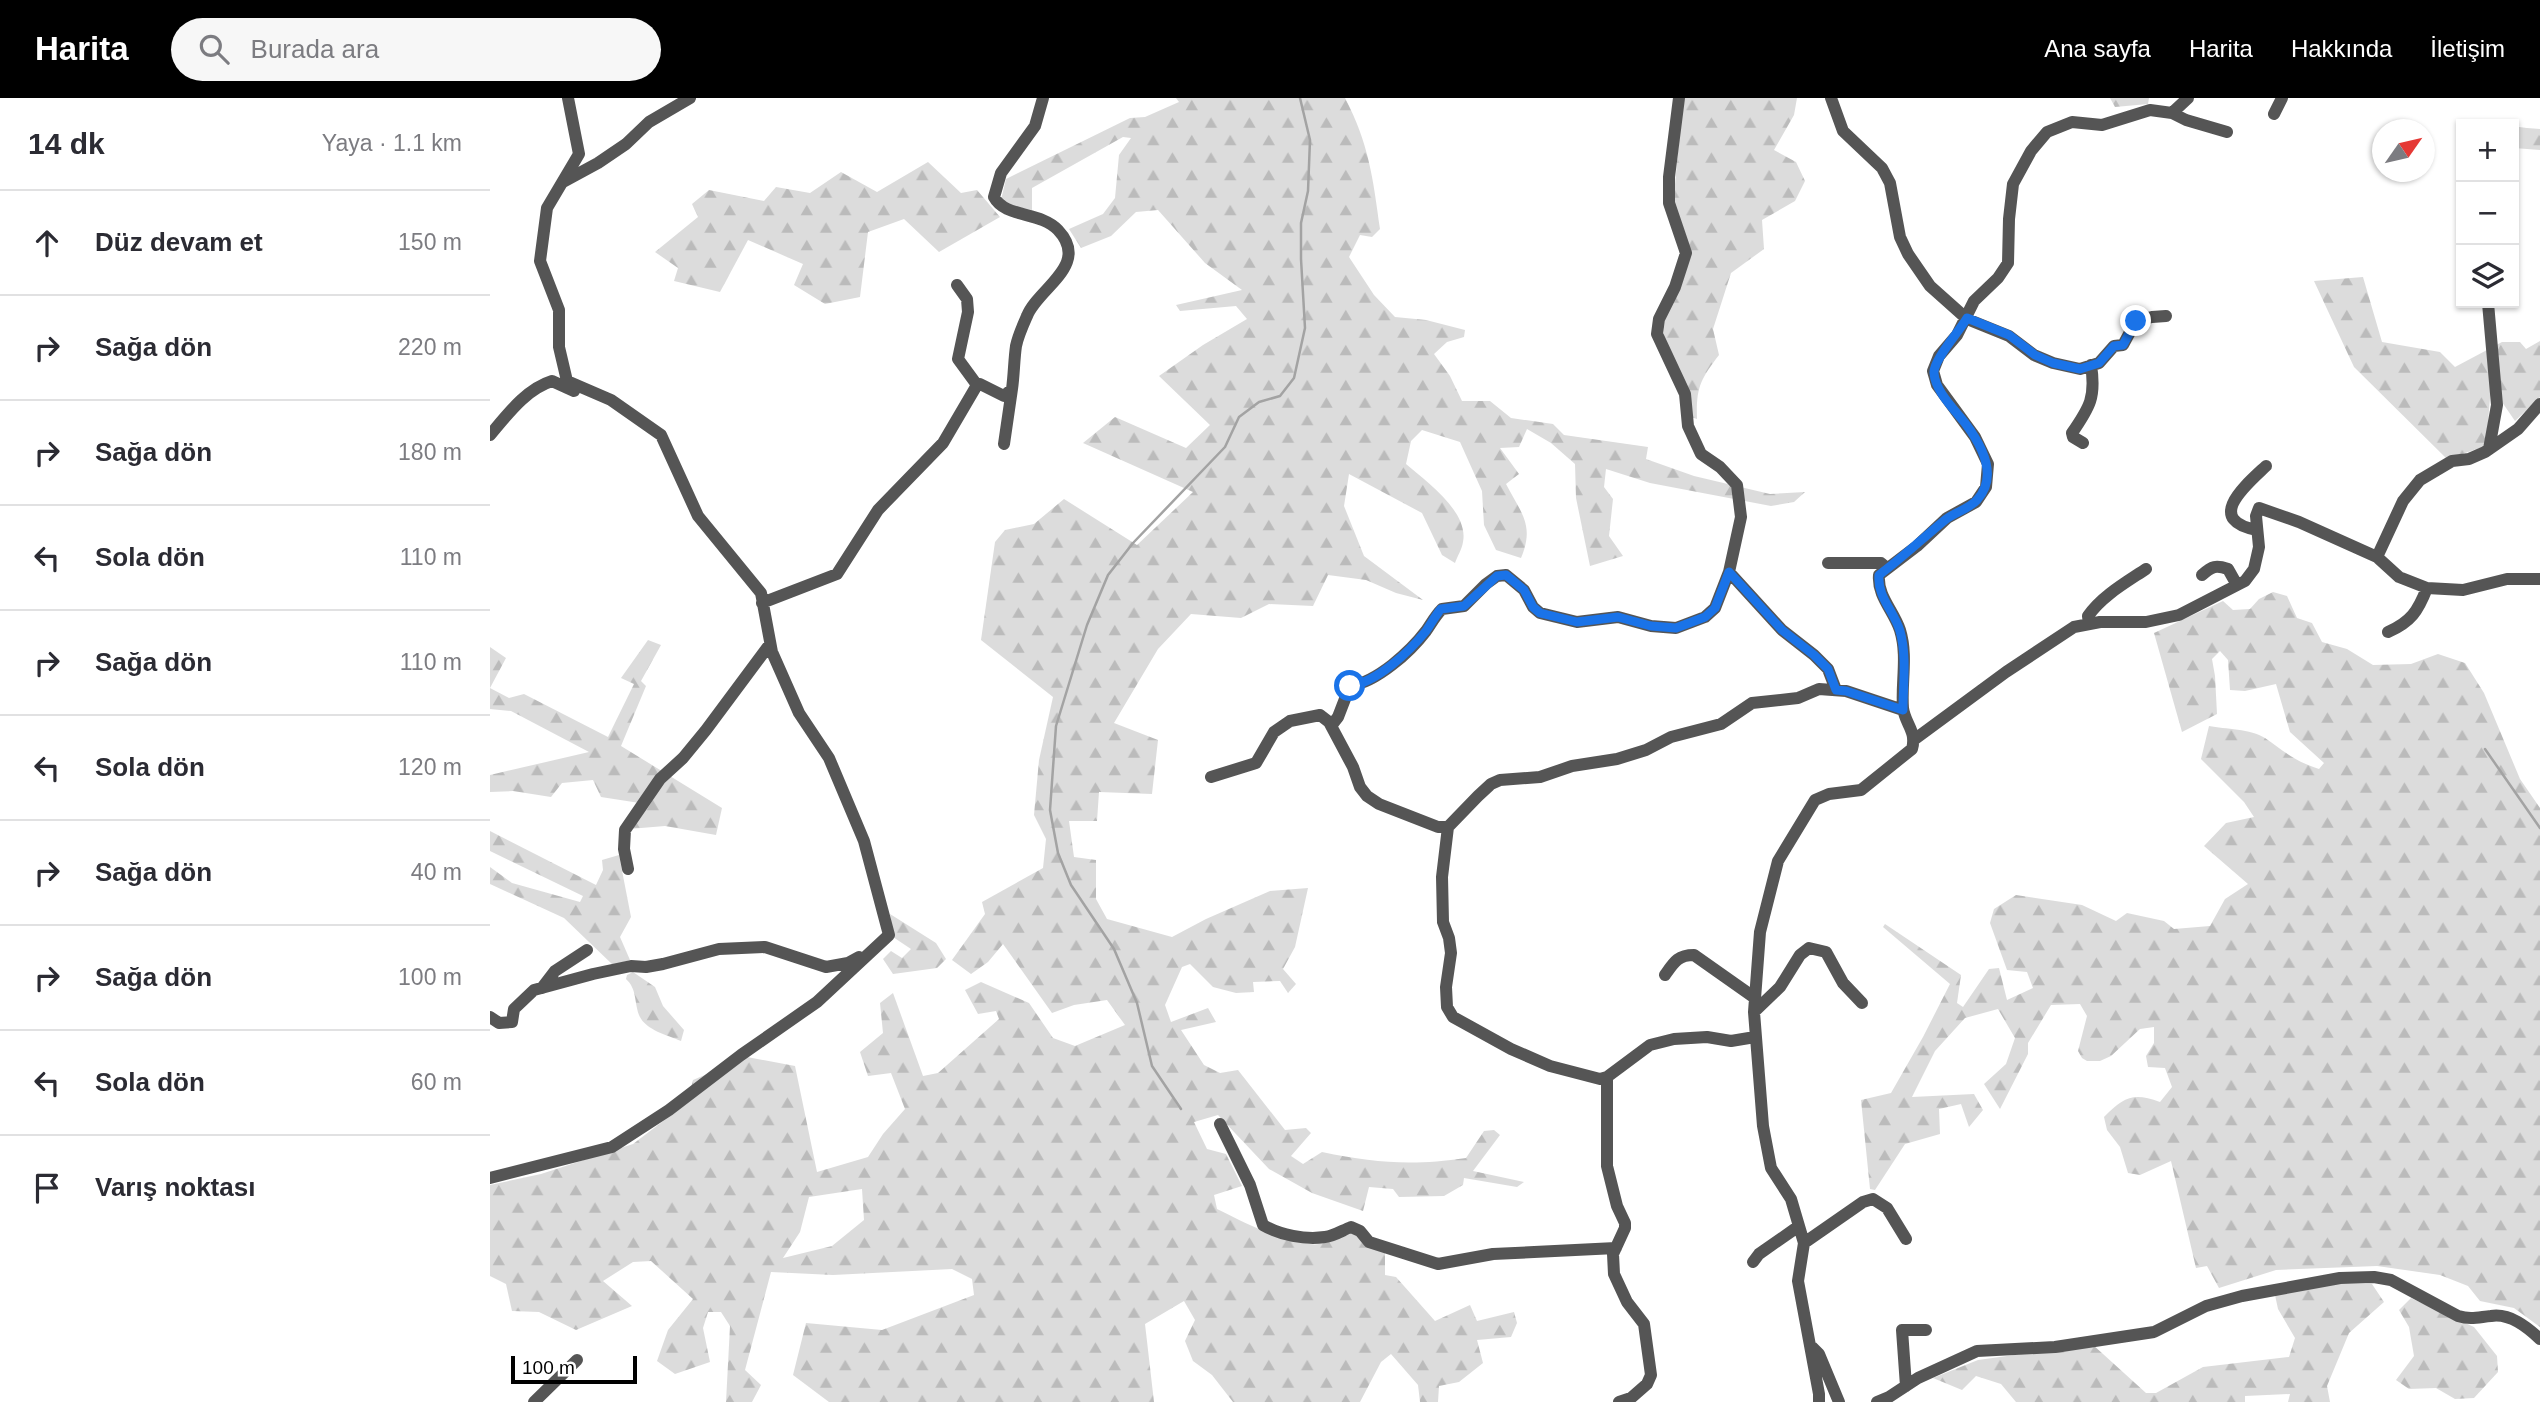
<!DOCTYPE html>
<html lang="tr">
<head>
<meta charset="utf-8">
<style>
  :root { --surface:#fff; --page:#f7f7f7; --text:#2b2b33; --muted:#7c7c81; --line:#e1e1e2; --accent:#000 }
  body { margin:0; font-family:Helvetica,sans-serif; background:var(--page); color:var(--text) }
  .controls { position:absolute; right:21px; top:21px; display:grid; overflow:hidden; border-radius:0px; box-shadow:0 2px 5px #0004 }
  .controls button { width:63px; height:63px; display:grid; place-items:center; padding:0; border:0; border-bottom:2px solid var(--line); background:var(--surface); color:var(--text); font:35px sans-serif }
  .compass { position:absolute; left:1882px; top:21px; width:63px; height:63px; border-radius:50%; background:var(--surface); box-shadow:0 2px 5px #0004; rotate:56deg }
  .scale { position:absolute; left:21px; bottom:18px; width:126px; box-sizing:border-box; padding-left:7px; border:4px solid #000; border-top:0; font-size:19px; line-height:24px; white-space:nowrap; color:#000; -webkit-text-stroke:5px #fff; paint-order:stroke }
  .stop { position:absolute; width:21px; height:21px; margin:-16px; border:5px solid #1a73e8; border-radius:50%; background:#fff }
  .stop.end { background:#1a73e8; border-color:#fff; box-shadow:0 2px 7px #0008 }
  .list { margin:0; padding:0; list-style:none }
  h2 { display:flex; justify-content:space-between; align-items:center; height:91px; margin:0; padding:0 28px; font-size:30px }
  h2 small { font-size:23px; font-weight:400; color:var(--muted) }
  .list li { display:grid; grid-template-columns:46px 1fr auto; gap:21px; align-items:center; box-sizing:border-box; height:105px; padding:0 28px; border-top:2px solid var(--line) }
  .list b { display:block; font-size:26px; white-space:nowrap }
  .list em { font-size:23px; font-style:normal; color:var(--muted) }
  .icon { flex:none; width:38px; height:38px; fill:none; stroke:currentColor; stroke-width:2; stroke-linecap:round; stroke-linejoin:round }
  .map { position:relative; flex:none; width:2050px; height:1304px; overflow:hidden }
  header { display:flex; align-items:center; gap:42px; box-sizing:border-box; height:98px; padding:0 35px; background:var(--accent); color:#fff }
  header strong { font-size:33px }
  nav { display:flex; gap:38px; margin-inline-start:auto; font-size:24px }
  .search { width:490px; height:63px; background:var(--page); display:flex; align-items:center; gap:18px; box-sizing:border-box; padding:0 24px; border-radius:38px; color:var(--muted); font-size:26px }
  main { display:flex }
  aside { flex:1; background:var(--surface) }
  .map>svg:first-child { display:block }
  .forest { fill:url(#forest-firs); fill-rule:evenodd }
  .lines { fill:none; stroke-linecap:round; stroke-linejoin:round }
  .stream { stroke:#a3a3a3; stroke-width:2.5 }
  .minor { stroke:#555; stroke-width:12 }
  .route { stroke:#1a73e8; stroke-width:9 }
</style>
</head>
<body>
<header>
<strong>Harita</strong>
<div class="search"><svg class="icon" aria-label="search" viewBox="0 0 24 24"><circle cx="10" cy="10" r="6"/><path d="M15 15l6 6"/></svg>Burada ara</div>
<nav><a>Ana sayfa</a><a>Harita</a><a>Hakkında</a><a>İletişim</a></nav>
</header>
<main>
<aside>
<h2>14 dk<small>Yaya · 1.1 km</small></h2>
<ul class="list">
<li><svg class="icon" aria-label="ahead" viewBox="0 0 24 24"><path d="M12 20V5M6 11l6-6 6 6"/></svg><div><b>Düz devam et</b></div><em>150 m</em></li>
<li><svg class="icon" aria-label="right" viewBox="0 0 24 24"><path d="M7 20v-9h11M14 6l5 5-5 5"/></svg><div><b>Sağa dön</b></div><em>220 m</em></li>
<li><svg class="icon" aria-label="right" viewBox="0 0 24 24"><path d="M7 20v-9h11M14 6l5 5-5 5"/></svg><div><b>Sağa dön</b></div><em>180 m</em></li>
<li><svg class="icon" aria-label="left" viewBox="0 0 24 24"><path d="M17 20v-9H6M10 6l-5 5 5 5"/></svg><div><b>Sola dön</b></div><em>110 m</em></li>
<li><svg class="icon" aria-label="right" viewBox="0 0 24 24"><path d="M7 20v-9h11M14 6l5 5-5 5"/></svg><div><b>Sağa dön</b></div><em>110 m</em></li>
<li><svg class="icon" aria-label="left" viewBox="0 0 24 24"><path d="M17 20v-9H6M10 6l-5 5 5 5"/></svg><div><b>Sola dön</b></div><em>120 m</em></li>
<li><svg class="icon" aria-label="right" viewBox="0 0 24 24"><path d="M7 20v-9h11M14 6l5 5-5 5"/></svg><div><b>Sağa dön</b></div><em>40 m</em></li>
<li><svg class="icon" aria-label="right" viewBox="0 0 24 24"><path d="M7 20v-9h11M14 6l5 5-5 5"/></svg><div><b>Sağa dön</b></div><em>100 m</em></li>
<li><svg class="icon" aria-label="left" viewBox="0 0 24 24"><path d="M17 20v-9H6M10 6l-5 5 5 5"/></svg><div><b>Sola dön</b></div><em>60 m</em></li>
<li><svg class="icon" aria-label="arrive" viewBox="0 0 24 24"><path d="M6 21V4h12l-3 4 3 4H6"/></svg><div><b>Varış noktası</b></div></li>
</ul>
</aside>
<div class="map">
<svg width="2050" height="1304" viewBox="0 0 2050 1304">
  <defs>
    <pattern id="forest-firs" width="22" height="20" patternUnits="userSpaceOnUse" patternTransform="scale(1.75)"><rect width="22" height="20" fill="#dcdcdc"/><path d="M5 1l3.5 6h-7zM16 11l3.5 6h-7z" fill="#bbb"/></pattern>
  </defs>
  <rect width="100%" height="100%" fill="#fff"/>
  <path class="forest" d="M686,0H855C879,46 883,80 890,131L882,139L870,137L859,159L884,197L905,219L936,222L975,232L974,239L957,244L944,256L960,278L972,303H1000L1021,320L1063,326L1074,337L1158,349L1156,361L1204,378L1280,396L1315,394L1304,404L1281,408L1160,385L1116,371L1114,389L1123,401L1119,438L1133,458L1100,468L1086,400L1085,366L1061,345L1037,331L1029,349L1010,350L1029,376L1016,386C1031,415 1045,427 1031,460L1006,452L994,427L992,393L970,344L932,332L921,343L916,366C937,384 979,414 973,444C972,451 967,459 965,465L952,457L932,415L859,376L854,408L874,458L933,502L906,495L876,482L838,477L823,508L779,506L751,520L701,516L668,551L624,625L668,642L662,696L609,694L607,723H579L584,759L606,762V801L617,821L682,839L716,821L780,793L818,790L805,849L793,871L806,886L798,895L790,883L763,884L764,894L746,895L723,889L700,866L692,869L675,907L681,924L718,910L726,924L691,932L714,967L730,975L748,972L795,1032L816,1030L821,1035L801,1058L813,1066L832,1054C885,1065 922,1068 976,1060L994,1033L1004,1032L1010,1037L983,1073L1034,1084L1027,1089L974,1080L973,1087L954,1098L909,1099L903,1091L879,1089L873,1113L822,1095L779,1071L728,1017L704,1024L717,1051L736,1056L752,1088L724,1097L727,1111C759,1127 784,1140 820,1146C835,1149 843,1137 856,1135C868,1133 886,1149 895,1155V1177L906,1179L945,1223L980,1207L987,1223L1024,1214L1027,1225L1021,1239L987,1242L993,1265L969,1284L949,1288L948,1304H930L928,1287L901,1256L891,1264L870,1304H743L722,1277L703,1263L695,1243L705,1222L694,1203L655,1226L664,1304H339L303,1277L316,1225L392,1232L484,1197L482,1181L462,1171L343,1177L281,1174L255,1272L271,1287L262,1304H236L240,1228L231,1214H218L213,1230L220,1264L185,1276L167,1263L178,1232L203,1201L161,1163L143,1164L113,1183L142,1208L86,1232L49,1214L22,1213L16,1186L0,1178V1087L51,1076L143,1046L197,1005L203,982L257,959L305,968L327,1074L378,1059L393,1036L415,1011L401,975L378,978L370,954L393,935L390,905L403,895L433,978L448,975L509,921L506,913L488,916L475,892L491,884L539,905L563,940L585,948L635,927L617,902L584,907L562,915L513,846L498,864L481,876L462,862L495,816L492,804L553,770L556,741L544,717L549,662L563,599L491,542L505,444L515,432L544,426L574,401L647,447L703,394L593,345L625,319L696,350L720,327L669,278L713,247L757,221L746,208L690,213L686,207L752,192L715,165L668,112L646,114L621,138L591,150L579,131L613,116L625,100L629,57L641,40L633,39L542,90V112L522,108L511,102L516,81L640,20L655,19L689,4ZM372,1091L374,1122L342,1148L293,1160L310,1134L319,1099Z
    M1193,0H1307L1304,17L1284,52L1306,64L1315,83L1305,103L1272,122L1274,151L1241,175L1223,231L1229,257C1210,282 1206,290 1207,321L1201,319L1173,240L1175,219L1192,182L1184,97Z
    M1620,0H1659L1658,6L1625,9Z
    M2024,29L2050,31V52L2024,50Z
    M438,64L471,95L487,92L510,119L449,154L414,121L378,134L370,199L335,206L304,187L313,166L258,142L230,194L184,183L188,170L165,154L208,119L202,106L219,92L274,103L286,89L320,95L351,74L387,94Z
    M1873,179L1892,244L1950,254L1965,269L2012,244H2030L2036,251L2050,243V299L2025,323L2001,288L1996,348L1957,361L1864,269L1824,183Z
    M1783,494L1797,498L1807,520L1822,525L1832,544L1857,551L1883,567L1921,566L1948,556L1975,565L1994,595L2030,681L2050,710V1229L2024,1210L1990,1203L1978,1188L1950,1177L1887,1168L1786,1172L1729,1190L1717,1168L1706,1170L1681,1063L1650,1077L1638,1075L1630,1049L1617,1032L1614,1019C1634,999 1643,994 1670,1004L1682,989L1675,970L1658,969L1656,958L1664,945V929L1650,931L1621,958L1610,963H1597L1592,960L1588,953L1597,918L1590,906L1561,907L1538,945V956L1510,1011L1494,986L1516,966L1525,940L1508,911L1475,920L1445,953L1422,999L1484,996L1493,1012L1479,1029L1471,1006L1449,1011L1450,1036L1415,1046L1385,1092L1380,1091L1371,1002L1401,995L1433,939L1460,886L1393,829L1395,826L1471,877L1467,905L1473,909L1499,871L1509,870L1517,902L1543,890L1537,874L1517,872L1500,825L1504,811L1526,797L1592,807L1626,823L1637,815L1674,823L1684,831L1720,828L1735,801L1758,786L1714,748L1736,725L1764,719L1754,704L1711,661L1719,628C1735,631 1761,631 1775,640C1795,654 1804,663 1829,671L1834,665L1800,634L1786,586L1755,593L1740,592L1738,562L1730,553L1722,561L1725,578L1727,616L1692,634L1664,535L1733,503L1743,512L1760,511L1769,501Z
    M158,542L171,547L151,583L156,588L131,648L232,710L226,737L175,728L139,731L156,706L111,699L103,682L72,685L61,699L23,693L0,694V677L99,654L21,613L0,611V549L16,560L0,590L19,600L34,596L118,639L144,586L131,580Z
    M0,733L106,787L113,772L112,762L129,757L141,819L130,839L140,862L123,867L74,820L0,786V769L22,785L90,804L93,798L0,753Z
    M400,816L446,845L456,861L447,870L403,876L393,861L401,853L412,860L421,851L403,839Z
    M143,874L165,889L173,908L194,932L191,943C177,937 155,932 149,917C144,903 147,891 136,881L137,877Z
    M1838,1186H1882L1894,1204L1859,1235L1837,1288L1840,1304H1798L1800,1296L1755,1298V1304H1526L1511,1286L1486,1278L1472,1292L1443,1280L1488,1262L1602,1246L1656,1295H1666L1713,1269L1799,1259L1805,1240L1788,1211L1785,1197Z
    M1921,1200L1984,1229L2007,1258L2008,1274L1984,1300L1965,1301L1946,1290L1919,1291L1906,1282L1924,1258L1919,1229L1909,1212Z"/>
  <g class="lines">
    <path class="stream" d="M1995,651L2050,730
      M691,1011L662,968L647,905L624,851L581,787L568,755L560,712L566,628L597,527L618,477L643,445L735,349L749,319L769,304L790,298L804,280L815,230L811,161V125L818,93L820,42L810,0"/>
    <path class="minor" d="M1341,0L1353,33L1392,70L1400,85L1410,139L1418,156L1440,188L1477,221L1519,238L1544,257L1563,265L1590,271L1609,265L1624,248L1633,247L1646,223L1662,219L1676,218
      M1682,15L1696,22L1737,34
      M1784,16L1792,0
      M73,84L108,65L136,46L159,24L200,0
      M467,187L477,201L478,214L468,261L487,287
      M1998,205L2007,307L1999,351
      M0,337C17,317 36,291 62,283L84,293
      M1593,345L1583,339L1582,335C1600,309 1606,299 1601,267
      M514,346L522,291
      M1767,432C1713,422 1757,386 1776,368
      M1887,459L1913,403L1930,382L1962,363L1979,361L1995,354L2028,331L2050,306
      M1338,465H1391L1397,470
      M1239,474L1292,532L1324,557L1338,571L1346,592
      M1712,477C1722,468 1726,467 1738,471L1747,487
      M272,505L347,476L388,412L453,345L487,287L490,286L514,298L522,291C524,277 524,262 526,248C528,238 533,227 537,218C548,190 601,167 568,132C550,113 515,120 504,99L511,75L545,28L553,0
      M1599,526L1598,518C1612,498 1635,485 1656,471
      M1898,534C1921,524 1928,513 1937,490
      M841,628L848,619L860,588C887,584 920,554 936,533C941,526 945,518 952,511L974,508L996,486L1007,478L1016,477L1034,492L1043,509L1050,515L1087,524L1128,519L1161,528L1186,530L1215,519L1225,510L1239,474L1251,419L1247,387L1230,369L1211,356L1198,328L1195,296L1167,236L1169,221L1185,189L1196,155L1179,105V79L1189,0
      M1425,641L1516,574L1584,529L1610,524H1656L1689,517L1755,483L1764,471L1769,449L1766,418L1769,410L1809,424L1887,459L1909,479L1937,490L1973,492L2017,481H2050
      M721,679L766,665L784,634L800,623L830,617L839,624L863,669L870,689L877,698L889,706L948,729H958
      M138,771L134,751L135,732L170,681L193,660L216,632L280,546
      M1175,877C1184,864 1188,857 1204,857L1265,900
      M52,890L65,873L97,852
      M1264,914L1290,889L1310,857L1319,850L1336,854L1353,885L1372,905
      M0,919L9,925L22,924L24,911L44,892L103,876L141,868L156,869L173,866L229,851L275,849L336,869L358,865L369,859
      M1265,939L1241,943L1217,939L1184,941L1160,947L1117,979L1110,981L1060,968L1021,951L963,919L957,909L956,889L961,855L959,840L953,824L952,779L958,729L988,698L1001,686L1010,682L1050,679L1082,668L1127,661L1156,652L1181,639L1231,626L1262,605L1308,600L1329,591L1356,593L1413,612
      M1117,979V1068L1127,1108L1135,1125V1130L1123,1156L1124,1176L1137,1204L1154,1226L1161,1277L1157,1286L1141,1300L1129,1304
      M730,1026L760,1087L773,1127C790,1137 815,1142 835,1139C844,1138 853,1132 861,1129L870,1133L879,1144L948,1166L1003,1156L1126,1150
      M0,1080L122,1049L179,1012L251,957L327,904L399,837L374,743L339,660L309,615L282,554L271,495L208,418L171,337L121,302L77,283L69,249V212L50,163L57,110L89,56L78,0
      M1314,1145L1373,1104L1383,1101L1397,1110L1416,1141
      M1263,1164L1269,1156L1309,1128
      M1322,1249L1329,1256L1349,1304
      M1416,1288L1412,1232H1436
      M44,1304L87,1262
      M1329,1304V1296L1308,1183L1314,1145L1301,1101L1281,1070L1273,1028L1264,914L1270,834L1288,763L1325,702L1339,696L1371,692L1422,651C1427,633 1415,626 1413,610C1411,584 1418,558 1410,532C1404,513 1387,498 1389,477L1427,448L1457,420L1486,404L1496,389L1498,366L1485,339L1447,287L1443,273L1449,258L1467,237L1484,203L1508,180L1518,165L1519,121L1523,86L1541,53L1557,34L1582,24L1612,27L1660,12L1682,15L1698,0
      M1387,1304L1399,1299L1428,1280L1487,1253L1565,1249L1664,1234L1716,1208L1752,1198L1850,1180L1884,1179L1901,1182L1968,1218C1981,1222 1989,1219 2001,1218C2020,1215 2037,1229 2050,1241"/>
  </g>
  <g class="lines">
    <path class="route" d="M860,588C887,584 919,554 936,533C941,526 945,518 951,511L974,508L1007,478L1016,477L1034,492L1043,509L1050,515L1087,524L1128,519L1161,528L1186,530L1215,519L1225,510L1239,474L1292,532L1324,557L1338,571L1346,592L1356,593L1413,612C1413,586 1417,558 1410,533C1404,513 1387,499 1389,477C1412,460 1433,440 1455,422C1465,414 1479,411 1487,402C1509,378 1491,346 1475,325C1464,311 1445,293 1444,275C1443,262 1469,234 1477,220L1519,237L1545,257L1563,265L1590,271L1609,265L1624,248L1633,247L1646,223"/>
  </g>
</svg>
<div class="controls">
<button>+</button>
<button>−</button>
<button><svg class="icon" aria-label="layers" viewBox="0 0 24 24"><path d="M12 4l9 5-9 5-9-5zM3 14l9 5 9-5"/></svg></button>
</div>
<svg class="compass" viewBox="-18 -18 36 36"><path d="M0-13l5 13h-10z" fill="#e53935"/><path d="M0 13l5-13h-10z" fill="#7c7c81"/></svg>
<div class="scale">100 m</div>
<div class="stop" style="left:860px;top:588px"></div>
<div class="stop end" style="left:1646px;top:223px"></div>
</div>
</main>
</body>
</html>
